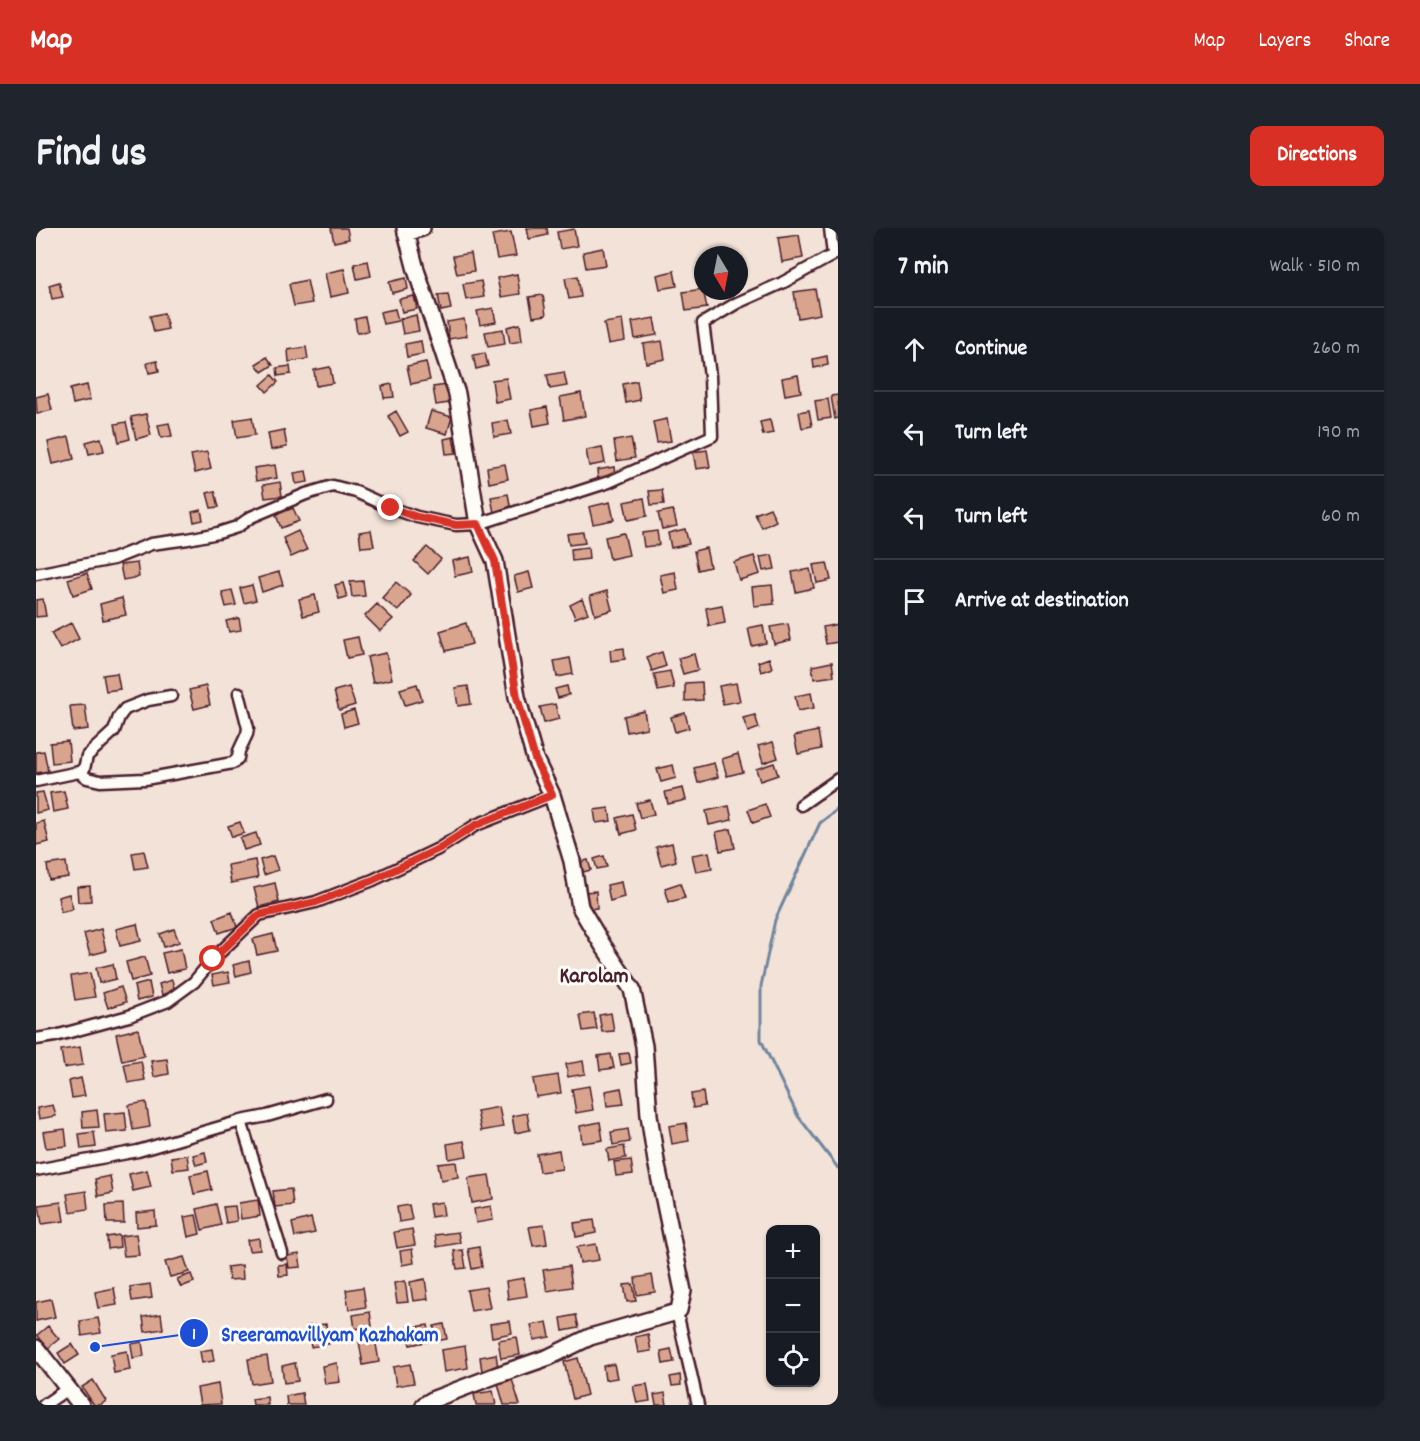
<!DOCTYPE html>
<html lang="en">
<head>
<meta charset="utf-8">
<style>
  :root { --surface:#171b24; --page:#20242c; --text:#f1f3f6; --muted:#9ea1a6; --line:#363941; --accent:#d93025 }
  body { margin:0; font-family:Dekko,sans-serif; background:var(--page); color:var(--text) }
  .controls { position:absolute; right:18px; bottom:18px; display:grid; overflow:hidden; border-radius:12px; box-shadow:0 2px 4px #0004 }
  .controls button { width:54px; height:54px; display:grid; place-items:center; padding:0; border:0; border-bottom:2px solid var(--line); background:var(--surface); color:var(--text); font:30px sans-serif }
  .compass { position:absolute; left:658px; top:18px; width:54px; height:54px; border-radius:50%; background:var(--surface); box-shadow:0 2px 4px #0004; rotate:170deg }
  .stop { position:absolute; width:18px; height:18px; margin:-14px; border:4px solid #d93025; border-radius:50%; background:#fff }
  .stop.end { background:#d93025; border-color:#fff; box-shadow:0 2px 6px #0008 }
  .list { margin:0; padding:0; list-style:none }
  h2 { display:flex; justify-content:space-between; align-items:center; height:78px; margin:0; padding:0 24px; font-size:26px }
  h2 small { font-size:20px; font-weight:400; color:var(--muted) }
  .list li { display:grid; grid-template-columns:39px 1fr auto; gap:18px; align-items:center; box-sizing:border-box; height:84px; padding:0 24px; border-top:2px solid var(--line) }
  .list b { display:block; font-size:22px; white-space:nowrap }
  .list em { font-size:20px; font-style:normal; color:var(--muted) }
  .icon { flex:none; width:33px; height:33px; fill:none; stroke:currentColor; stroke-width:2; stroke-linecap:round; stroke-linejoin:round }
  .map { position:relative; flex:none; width:802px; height:1177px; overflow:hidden; border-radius:12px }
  header { display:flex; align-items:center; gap:36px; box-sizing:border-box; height:84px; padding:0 30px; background:var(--accent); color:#fff }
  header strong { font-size:28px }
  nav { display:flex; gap:33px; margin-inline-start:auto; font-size:21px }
  .intro { display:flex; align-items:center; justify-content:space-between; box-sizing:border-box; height:144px; padding:0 36px }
  h1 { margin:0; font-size:42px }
  .button { padding:15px 27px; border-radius:12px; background:var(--accent); color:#fff; font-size:21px; font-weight:700 }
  main { display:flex; gap:36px; padding:0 36px }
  aside { flex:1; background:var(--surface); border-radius:12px; box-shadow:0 2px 4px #0004 }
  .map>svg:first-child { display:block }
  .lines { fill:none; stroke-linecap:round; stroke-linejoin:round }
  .stream { stroke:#70869e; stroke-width:3 }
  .building { fill:#d8a48e; stroke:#4a1f2b; stroke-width:1.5 }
  .street-casing { stroke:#4a1f2b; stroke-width:15 }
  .secondary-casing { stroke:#4a1f2b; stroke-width:20 }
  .street { stroke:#fdfcf7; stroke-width:10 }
  .secondary { stroke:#fdfcf7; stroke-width:15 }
  .route { stroke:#d93025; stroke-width:8 }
  .labels { text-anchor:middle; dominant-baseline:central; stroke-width:6; stroke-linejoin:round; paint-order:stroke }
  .quarter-label { font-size:22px; font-weight:bold; fill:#4a1f2b; stroke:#fdfcf7 }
  .leader { fill:none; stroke:#1d4ed8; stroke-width:2 }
  .callout-dot { fill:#1d4ed8; stroke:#fdfcf7; stroke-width:2 }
  .mark-label { font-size:18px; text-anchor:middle; font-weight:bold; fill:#fff }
  .callout-label { font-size:21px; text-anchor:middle; font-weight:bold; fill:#1d4ed8; stroke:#fdfcf7; stroke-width:6; stroke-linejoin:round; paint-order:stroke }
</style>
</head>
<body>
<header>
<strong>Map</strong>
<nav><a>Map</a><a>Layers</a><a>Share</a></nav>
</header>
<div class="intro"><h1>Find us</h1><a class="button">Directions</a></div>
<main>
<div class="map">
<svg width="802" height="1177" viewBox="0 0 802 1177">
  <rect width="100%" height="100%" fill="#f2e2d8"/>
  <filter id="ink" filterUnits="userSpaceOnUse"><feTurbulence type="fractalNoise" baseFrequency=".0167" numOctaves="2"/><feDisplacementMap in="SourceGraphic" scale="12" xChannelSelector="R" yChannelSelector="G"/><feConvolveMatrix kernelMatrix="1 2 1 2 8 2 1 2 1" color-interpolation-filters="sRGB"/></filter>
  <g filter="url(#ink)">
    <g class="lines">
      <path class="stream" d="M802,581L784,595L739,692L725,758V812L762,888L802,940"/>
    </g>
    <path class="building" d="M295,0H311L313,11L298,14Z
      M491,0H511L512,7L493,11Z
      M538,1L541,18L524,21L521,4Z
      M475,4L480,28L461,31L456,7Z
      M763,7L767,30L746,34L742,10Z
      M567,20L570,37L550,40L547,24Z
      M435,25L438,43L421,46L417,28Z
      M332,33L335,48L321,51L318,36Z
      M308,41L313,65L294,69L289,45Z
      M638,43L641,58L624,61L621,47Z
      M481,46L484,66L465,69L461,50Z
      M542,48L545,69L533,71L529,50Z
      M370,50L372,61L356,65L353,54Z
      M271,52L276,75L258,78L253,56Z
      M445,53L448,69L430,72L427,56Z
      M23,54L27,69L16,71L13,57Z
      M667,61L671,80L650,83L647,64Z
      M779,61L784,86L762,90L758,64Z
      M412,66L415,81L405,83L402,67Z
      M507,67L510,87L497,89L493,69Z
      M378,68L381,81L366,84L363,71Z
      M457,80L460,94L444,97L441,83Z
      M359,81L362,93L347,96L344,84Z
      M128,85L132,101L118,104L114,88Z
      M380,87L383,103L367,106L364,91Z
      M329,89L332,103L321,105L319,91Z
      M618,90L621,107L599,111L596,94Z
      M428,91L431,108L413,111L411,94Z
      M586,92L589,113L572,116L568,95Z
      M484,96L486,113L474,115L471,99Z
      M467,101L469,116L452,119L449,104Z
      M385,113L387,126L371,129L369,116Z
      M626,113L629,131L610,135L607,116Z
      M270,119L272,131L253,134L252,122Z
      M449,125L452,138L440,141L437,127Z
      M791,128L792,137L778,140L777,131Z
      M231,129L237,137L226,144L220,136Z
      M121,133L123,143L113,145L111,135Z
      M390,134L394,152L375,156L371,138Z
      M254,138L255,146L242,148L241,140Z
      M294,139L297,155L280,158L278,142Z
      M528,144L531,158L514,161L511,147Z
      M236,147L242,154L231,164L225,157Z
      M762,147L765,164L749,167L746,150Z
      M470,150L474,171L459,174L456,152Z
      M601,153L604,172L590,175L587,156Z
      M356,156L358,169L348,170L346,158Z
      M51,157L54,172L37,176L34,161Z
      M411,157L413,175L400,177L397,159Z
      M545,165L549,188L528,192L524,169Z
      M12,166L16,182L1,186L0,169Z
      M802,167V190L799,191L795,168Z
      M792,171L795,190L782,192L779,173Z
      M511,179L514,195L498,198L495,182Z
      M773,182L776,198L766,200L763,184Z
      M360,183L372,204L364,208L352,188Z
      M395,183L416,189L411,206L390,200Z
      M110,186L115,207L100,211L95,189Z
      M216,189L219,207L201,210L198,192Z
      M631,191L635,213L621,215L617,194Z
      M472,192L475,206L458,209L456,195Z
      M734,192L737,205L727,207L724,194Z
      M90,194L94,211L83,214L79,196Z
      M133,195L136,208L125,210L122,197Z
      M248,202L251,219L235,222L232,205Z
      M33,209L38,231L17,236L12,214Z
      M417,209L420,225L410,226L408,211Z
      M65,210L68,223L53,226L50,214Z
      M595,210L599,230L581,233L578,213Z
      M566,219L569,235L553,238L550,222Z
      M671,222L674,239L660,241L657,224Z
      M171,224L175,241L159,245L155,227Z
      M469,236L472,251L453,255L451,239Z
      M239,237L241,250L220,253L218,240Z
      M578,239L579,249L562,252L561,242Z
      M270,243L272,254L260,256L258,245Z
      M244,254L246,268L229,270L227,257Z
      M626,262L628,276L615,277L613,263Z
      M179,263L183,279L175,280L171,265Z
      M472,266L475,282L458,285L455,269Z
      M608,270L611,288L592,292L588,274Z
      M574,274L578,292L557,296L553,279Z
      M257,280L263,293L245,300L240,287Z
      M734,280L740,293L726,300L719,286Z
      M165,282L167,292L158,294L156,284Z
      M637,282L641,298L626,301L622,285Z
      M649,301L653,316L635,320L632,305Z
      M335,302L338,318L325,319L323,304Z
      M262,303L271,322L255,329L247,310Z
      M621,303L623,317L608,319L606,305Z
      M547,304L549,315L533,317L531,306Z
      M588,305L593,327L574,331L569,309Z
      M391,319L405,331L392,346L378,333Z
      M552,319L553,331L536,333L535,321Z
      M670,320L674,339L662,342L658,323Z
      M736,327L739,341L727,343L724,329Z
      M718,328L724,346L703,352L698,334Z
      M434,329L437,344L419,348L416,333Z
      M101,335L103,349L87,352L84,337Z
      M791,335L795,352L781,355L777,337Z
      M774,341L778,360L760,364L756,344Z
      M243,344L247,357L226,364L222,350Z
      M493,344L497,360L482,364L478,348Z
      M639,344L642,362L628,365L624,347Z
      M51,345L56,361L37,367L32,351Z
      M327,353L329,368L316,369L314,354Z
      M360,354L375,367L362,383L346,370Z
      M307,355L311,369L303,371L299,357Z
      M216,357L220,372L208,375L204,360Z
      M736,357L738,376L718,378L716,359Z
      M196,362L200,377L190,379L186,364Z
      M571,363L576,382L559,387L554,368Z
      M279,367L283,384L267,388L263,371Z
      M86,370L90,387L67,392L64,376Z
      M7,371L10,388L0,389V372Z
      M546,371L552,385L539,390L534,377Z
      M341,376L357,391L344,403L329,388Z
      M686,377L689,395L673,398L670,380Z
      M203,390L205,402L193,404L190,393Z
      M35,395L43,411L24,421L15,405Z
      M430,395L436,416L410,423L404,403Z
      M752,396L755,412L738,416L734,399Z
      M802,396V414L790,416L787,399Z
      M727,397L730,415L716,418L712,400Z
      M322,409L326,427L311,430L307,412Z
      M588,420L589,431L575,433L574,422Z
      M626,424L630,438L616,443L611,429Z
      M350,425L356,451L337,455L331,429Z
      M658,426L662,442L647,446L642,430Z
      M534,430L537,446L521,449L518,433Z
      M733,430L736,440L725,444L722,434Z
      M796,434L798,448L778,451L776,438Z
      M634,443L638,460L622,463L618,446Z
      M81,445L84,461L70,463L67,447Z
      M666,454L667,472L649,473V455Z
      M700,455L704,473L687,476L683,458Z
      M381,456L386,472L369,477L364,461Z
      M170,458L174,477L158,481L153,462Z
      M432,458L435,476L422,478L419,460Z
      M531,458L533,467L522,470L519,461Z
      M313,459L319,477L303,482L298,463Z
      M775,465L778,480L762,483L759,468Z
      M519,476L523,491L508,495L504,479Z
      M49,477L52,501L37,503L34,478Z
      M318,482L322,495L308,499L305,486Z
      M608,483L611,500L591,504L588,488Z
      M649,485L653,500L639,504L635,489Z
      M719,487L723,500L712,504L707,490Z
      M782,503L785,521L762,526L758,508Z
      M32,513L34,533L16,535L14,515Z
      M737,514L742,530L727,535L722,518Z
      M8,523L12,543L0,545V524Z
      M702,526L707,544L691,548L686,531Z
      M678,535L682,549L662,555L658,540Z
      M738,535L742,547L724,553L720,541Z
      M637,537L640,550L625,554L621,541Z
      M647,560L650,572L632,576L629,564Z
      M28,563L32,581L17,584L14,565Z
      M7,564L12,582L0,585V565Z
      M614,572L618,586L604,590L600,575Z
      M729,576L734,589L717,595L712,582Z
      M693,578L696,592L673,597L670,583Z
      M573,580L575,593L560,595L558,582Z
      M596,586L600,602L585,606L581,590Z
      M8,593L13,614L0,617V595Z
      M204,594L208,605L196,609L192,598Z
      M695,601L699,620L684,623L680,604Z
      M220,605L224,617L208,622L204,610Z
      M636,615L640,633L625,637L620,619Z
      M108,623L112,639L99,641L96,625Z
      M673,624L676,641L660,644L656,627Z
      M237,628L242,642L228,647L224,632Z
      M568,628L571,639L561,641L558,631Z
      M219,632L222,650L195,655L192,637Z
      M552,632L555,642L543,645L541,635Z
      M30,634L32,649L13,652L11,637Z
      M585,654L588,669L574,673L571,657Z
      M239,655L243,674L223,679L218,660Z
      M644,655L649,670L633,674L629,660Z
      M54,658L55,673L42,674L41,659Z
      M560,663L561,680L549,681L548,664Z
      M33,666L37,681L25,684L22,669Z
      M196,684L201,699L183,705L178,691Z
      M101,696L105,713L84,718L80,701Z
      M65,701L70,723L54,727L48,706Z
      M138,701L143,714L128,719L124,706Z
      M237,706L241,723L221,727L217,711Z
      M145,721L149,741L131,745L126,725Z
      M109,729L114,748L95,753L90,734Z
      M213,733L215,744L200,748L197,737Z
      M77,736L80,751L63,755L60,740Z
      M192,744L194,754L178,757L176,747Z
      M54,745L59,769L39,772L35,748Z
      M136,752L139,763L126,767L123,756Z
      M113,754L116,769L101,773L98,758Z
      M85,759L90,774L72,780L67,765Z
      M558,785L561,801L547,803L544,787Z
      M575,785L578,803L566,804L563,787Z
      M102,801L108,828L86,833L80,806Z
      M44,819L47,837L28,840L25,822Z
      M593,825L595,835L585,837L583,826Z
      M575,826L578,840L564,842L562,828Z
      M131,831L133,846L118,849L115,833Z
      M105,833L109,852L92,855L88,836Z
      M547,833L549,846L532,849L530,836Z
      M522,847L525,865L500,869L497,851Z
      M45,850L49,868L36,870L33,853Z
      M553,858L557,882L540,885L536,861Z
      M585,860L588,876L571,878L569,863Z
      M667,864L669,878L657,880L655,866Z
      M110,874L114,899L97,902L93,877Z
      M17,877L20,888L3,891L1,880Z
      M463,879L467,899L445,903L441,883Z
      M61,882L63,899L47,900L46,884Z
      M89,884L91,903L70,905L68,886Z
      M491,885L494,902L479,905L476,888Z
      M564,894L567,912L546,915L544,898Z
      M650,895L653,913L636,916L633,898Z
      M29,901L31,918L10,920L7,904Z
      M592,901L594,914L577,917L575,904Z
      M58,904L60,919L45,921L43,906Z
      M428,913L431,928L413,931L411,916Z
      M588,918L590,930L573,933L571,921Z
      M523,922L526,941L504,944L501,926Z
      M169,924L171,934L160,937L157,927Z
      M151,927L153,940L137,942L135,929Z
      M595,932L597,946L580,948L578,934Z
      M420,934L422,949L405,952L402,936Z
      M111,942L115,959L97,963L93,946Z
      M172,943L176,962L158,966L154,947Z
      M453,947L457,971L436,975L432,950Z
      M74,948L77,965L62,968L59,951Z
      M255,961L257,977L239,979L237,963Z
      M50,963L52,981L34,984L31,966Z
      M222,972L224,988L205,991L203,975Z
      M25,974L28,993L6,996L3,977Z
      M406,974L408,987L395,989L393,976Z
      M87,976L88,995H71L70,977Z
      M180,976L185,997L166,1002L161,981Z
      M373,977L376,992L363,994L361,979Z
      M199,978L201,993L190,995L187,979Z
      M455,978L457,992L440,995L438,981Z
      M119,983L120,997L101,999L100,985Z
      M160,987L164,1006L152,1009L148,989Z
      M275,990L279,1005L259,1009L256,995Z
      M558,992L560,1005L540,1009L538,995Z
      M508,997L511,1016L497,1018L493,999Z
      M376,1001L379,1017L361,1020L358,1004Z
      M422,1004L424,1015L401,1019L399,1007Z
      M100,1006L103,1027L88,1028L85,1008Z
      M83,1007L84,1019L72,1021L71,1009Z
      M223,1010L224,1022L213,1023L211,1012Z
      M560,1016L563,1032L544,1035L541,1019Z
      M443,1019L446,1039L436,1041L432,1021Z
      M376,1021L378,1035L366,1037L364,1023Z
      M427,1022L430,1040L421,1041L418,1023Z
      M263,1026L265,1039L253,1040L251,1028Z
      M148,1029L153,1044L134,1049L129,1034Z
      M251,1036L252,1047L243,1048L242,1037Z
      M206,1037L207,1051L193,1052L191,1039Z
      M533,1038L536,1059L511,1063L507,1042Z
      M155,1046L158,1054L145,1059L141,1051Z
      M616,1047L619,1064L601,1067L599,1050Z
      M488,1050L491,1068L472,1071L470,1053Z
      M389,1051L392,1071L377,1073L374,1054Z
      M369,1053L372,1074L361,1075L358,1055Z
      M114,1056L116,1070L96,1073L94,1059Z
      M597,1056L600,1073L591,1074L588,1057Z
      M327,1059L330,1079L313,1082L310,1062Z
      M450,1059L454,1080L435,1083L431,1062Z
      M78,1060L81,1077L62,1080L59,1064Z
      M15,1071L19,1089L0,1093V1074Z
      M334,1084L336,1098L319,1101L317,1087Z
      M125,1086L127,1101L109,1104L107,1089Z
      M540,1087L543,1100L527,1103L525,1090Z
      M62,1090L65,1105L46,1108L44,1093Z
      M163,1093L166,1109L150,1112L147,1096Z
      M474,1093L476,1105L456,1109L454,1096Z
      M511,1094L514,1109L498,1112L495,1097Z
      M290,1096L293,1116L275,1119L271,1098Z
      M408,1096L411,1111L400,1113L398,1098Z
      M392,1097L395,1113L374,1117L371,1100Z
      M12,1098L23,1111L12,1120L1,1107Z
      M612,1106L615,1123L602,1125L599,1109Z
      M481,1109L484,1127L465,1130L462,1112Z
      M339,1110L343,1134L327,1137L323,1113Z
      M106,1114L108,1128L97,1130L95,1116Z
      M36,1116L43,1127L29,1136L22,1125Z
      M429,1118L432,1140L408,1144L405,1122Z
      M176,1121L178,1133L166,1135L164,1123Z
      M635,1121L638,1134L627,1136L625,1123Z
      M91,1123L94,1142L78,1145L75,1126Z
      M460,1126L462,1140L446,1143L444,1129Z
      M231,1128L235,1153L216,1156L212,1131Z
      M542,1130L551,1167L537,1171L528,1134Z
      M259,1135L262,1153L248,1155L246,1138Z
      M301,1135L304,1154L289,1156L286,1138Z
      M374,1136L378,1155L360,1158L357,1139Z
      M578,1136L581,1150L569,1152L567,1138Z
      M644,1147L645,1157L636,1158L634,1149Z
      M475,1148L484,1177H468L461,1152Z
      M57,1152L70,1173L64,1177H58L46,1159Z
      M182,1156L185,1176L164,1177L161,1160Z
      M611,1156L614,1173L601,1175L597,1158Z
      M457,1163L460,1177H440L438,1166Z
      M266,1165L268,1177H251L250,1168Z
      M629,1165L631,1177H620L618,1167Z
      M231,1169L232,1177H217L216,1171Z"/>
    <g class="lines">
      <g class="street-casing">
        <path id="street" d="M0,346L77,331L115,316L152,311L182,305L201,299L215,289L270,266L297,258L320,264L355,280L381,289L420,297L442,296L573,254L676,208L674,148L667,95L701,75L746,55L797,27L794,0
          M43,544L51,550L64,553L109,551L197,535L202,530L203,523L211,506L212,500L203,465
          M0,553L43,544L48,541L51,528L78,503L83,489L89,481L112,472L135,468
          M765,577L802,551
          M0,811L19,808L93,788L132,773L158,754L177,731L223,687L280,674L337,652L402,621L440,597L516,567
          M205,893L246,1025
          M0,942L102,923L205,893L231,888L290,871
          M641,1084L662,1177
          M8,1177L27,1164L36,1166"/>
      </g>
      <g class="secondary-casing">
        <path id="secondary" d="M369,0L380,42L421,166L442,296L459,333L481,469L499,531L516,567L536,633L544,679L566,716L596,761L608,818L613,887L620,933L647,1063L643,1082L641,1084L554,1109L513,1129L461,1147L398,1171L388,1177
          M370,5L386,0
          M0,1120L45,1177"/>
      </g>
      <use href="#street" class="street"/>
      <use href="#secondary" class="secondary"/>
    </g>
  </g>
  <g class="lines" filter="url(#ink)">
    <path class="route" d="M177,731L223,687L280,674L337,652L402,621L440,597L516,567L499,531L481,469L459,333L442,296L420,297L381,289L355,280"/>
  </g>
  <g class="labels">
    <g class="quarter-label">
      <text x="558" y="749">Karolam</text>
    </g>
  </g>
  <path class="leader" d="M59 1119L158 1105"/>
  <g class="callout-dot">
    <circle cx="59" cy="1119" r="6"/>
    <circle cx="158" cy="1105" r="15"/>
  </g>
  <g class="mark-label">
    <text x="158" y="1111">1</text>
  </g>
  <g class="callout-label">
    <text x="294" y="1113">Sreeramavillyam Kazhakam</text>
  </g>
</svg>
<div class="controls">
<button>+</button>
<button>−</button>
<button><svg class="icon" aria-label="locate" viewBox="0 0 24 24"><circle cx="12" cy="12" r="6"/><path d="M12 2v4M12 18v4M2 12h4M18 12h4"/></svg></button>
</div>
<svg class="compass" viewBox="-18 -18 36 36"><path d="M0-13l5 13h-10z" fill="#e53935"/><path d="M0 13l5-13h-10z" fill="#9ea1a6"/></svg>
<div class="stop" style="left:177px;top:731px"></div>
<div class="stop end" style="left:355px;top:280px"></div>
</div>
<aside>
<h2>7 min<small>Walk · 510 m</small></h2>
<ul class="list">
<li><svg class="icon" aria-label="ahead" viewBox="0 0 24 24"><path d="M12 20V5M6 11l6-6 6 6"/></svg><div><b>Continue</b></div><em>260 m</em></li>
<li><svg class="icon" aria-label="left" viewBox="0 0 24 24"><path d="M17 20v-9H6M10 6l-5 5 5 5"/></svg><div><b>Turn left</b></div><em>190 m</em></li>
<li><svg class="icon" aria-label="left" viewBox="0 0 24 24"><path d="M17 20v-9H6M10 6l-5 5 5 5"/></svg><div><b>Turn left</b></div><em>60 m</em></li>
<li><svg class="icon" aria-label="arrive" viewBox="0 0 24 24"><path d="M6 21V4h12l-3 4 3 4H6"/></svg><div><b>Arrive at destination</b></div></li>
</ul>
</aside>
</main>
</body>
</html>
